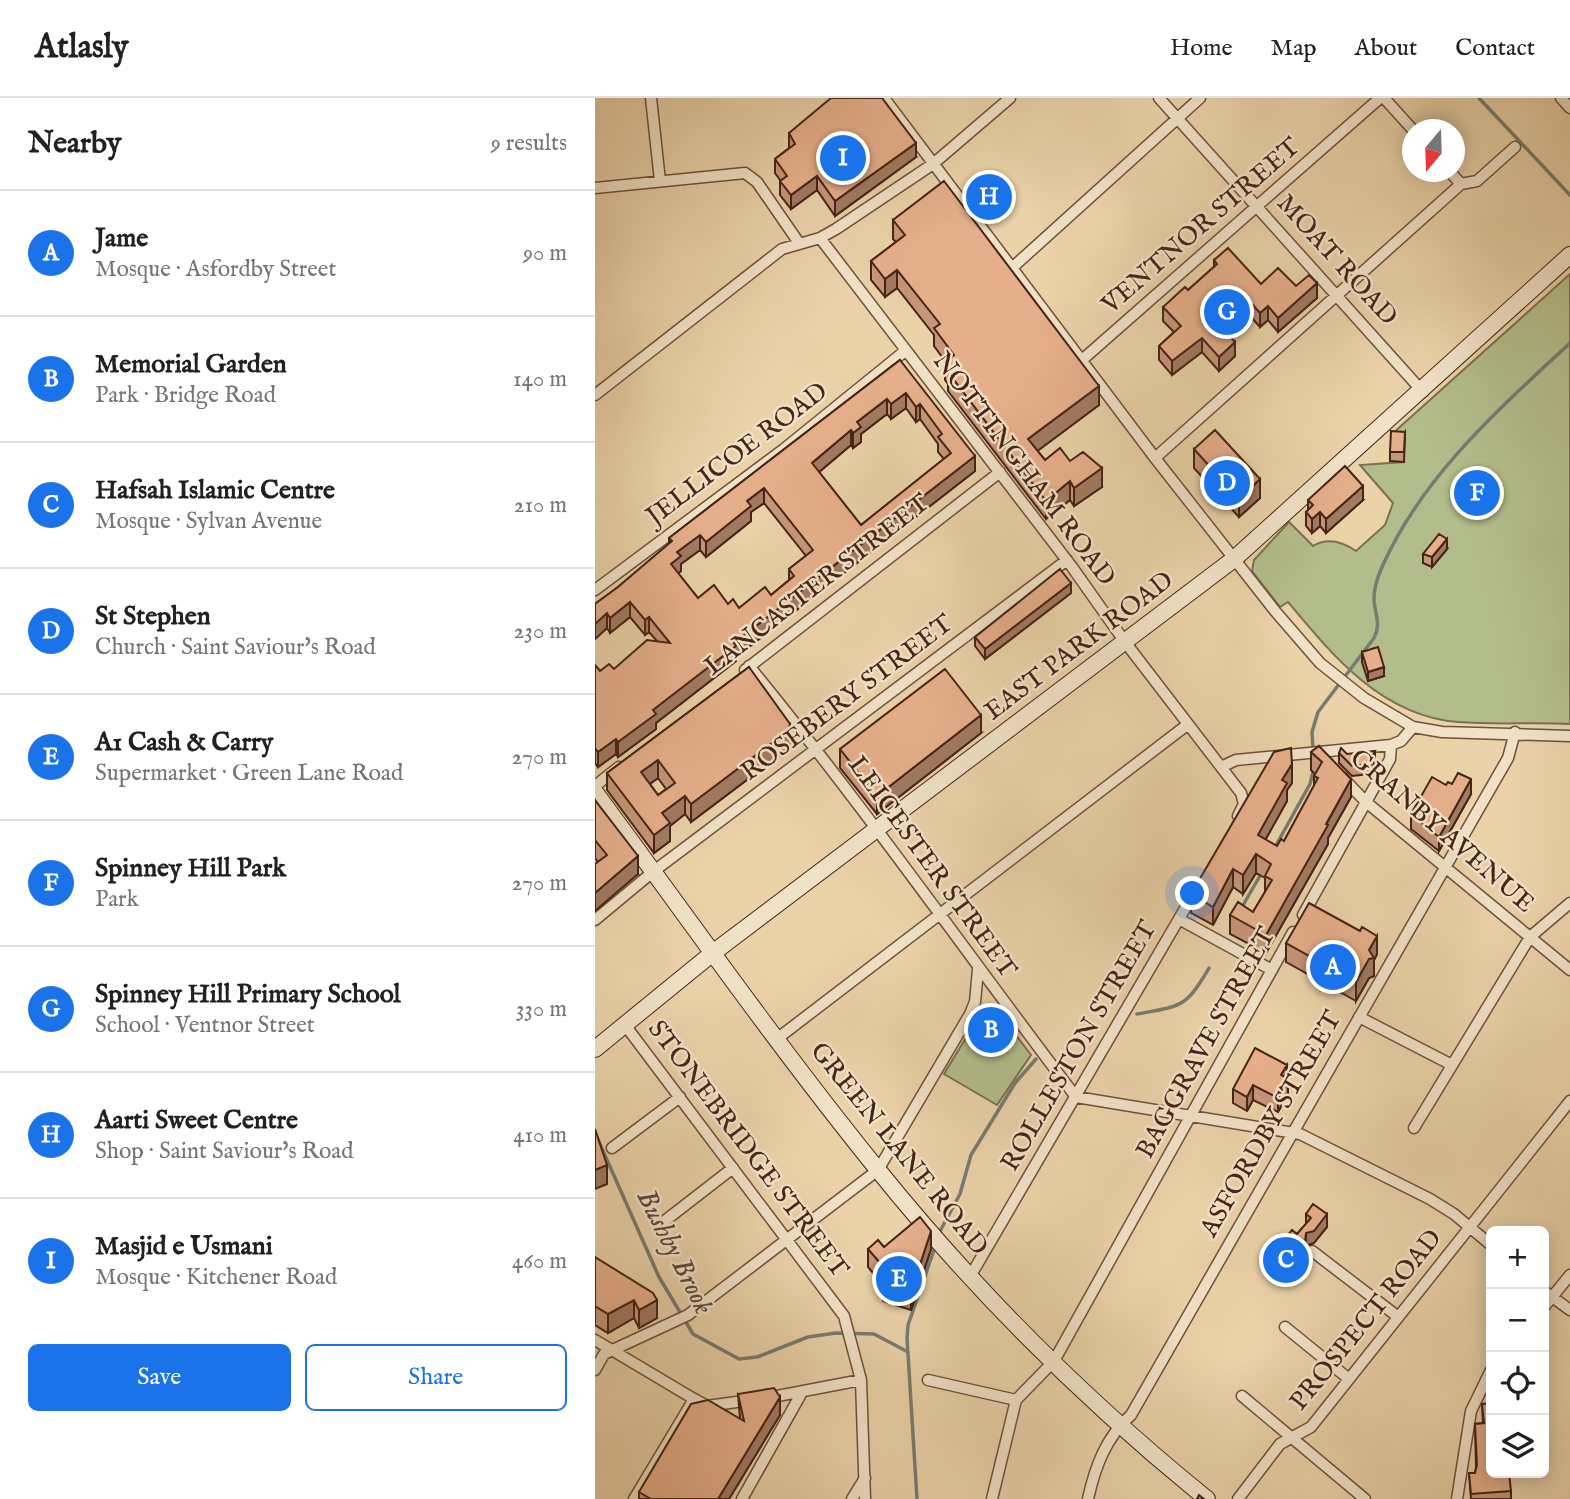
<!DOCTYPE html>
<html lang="en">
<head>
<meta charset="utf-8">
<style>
  :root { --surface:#fff; --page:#f6f6f6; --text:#202124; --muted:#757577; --line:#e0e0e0; --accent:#1a73e8 }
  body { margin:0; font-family:"IM FELL English",serif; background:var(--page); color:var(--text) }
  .controls { position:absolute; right:21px; bottom:21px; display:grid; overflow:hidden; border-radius:10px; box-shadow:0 4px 18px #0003 }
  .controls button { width:63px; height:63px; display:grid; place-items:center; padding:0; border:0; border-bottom:2px solid var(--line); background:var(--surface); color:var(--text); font:35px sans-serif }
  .compass { position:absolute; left:807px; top:21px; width:63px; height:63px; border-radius:50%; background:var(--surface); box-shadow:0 4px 18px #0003; rotate:199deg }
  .you { position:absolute; left:598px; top:796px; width:24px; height:24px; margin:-18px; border:5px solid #fff; border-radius:50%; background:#1a73e8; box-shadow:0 0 0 10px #1a73e833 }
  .badge { display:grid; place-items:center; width:46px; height:46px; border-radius:50%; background:var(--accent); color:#fff; font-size:23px; font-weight:700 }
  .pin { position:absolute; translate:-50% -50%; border:4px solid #fff; box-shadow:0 2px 7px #0006 }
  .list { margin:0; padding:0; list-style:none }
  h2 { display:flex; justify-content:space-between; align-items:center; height:91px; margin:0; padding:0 28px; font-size:30px }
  h2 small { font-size:23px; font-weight:400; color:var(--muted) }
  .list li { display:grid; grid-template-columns:46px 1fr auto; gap:21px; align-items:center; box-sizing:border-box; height:126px; padding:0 28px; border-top:2px solid var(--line) }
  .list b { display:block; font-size:26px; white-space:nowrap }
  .list p { margin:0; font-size:23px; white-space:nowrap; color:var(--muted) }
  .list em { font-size:23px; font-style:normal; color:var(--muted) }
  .actions { display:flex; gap:14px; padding:21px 28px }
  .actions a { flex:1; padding:16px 0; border:2px solid var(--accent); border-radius:10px; text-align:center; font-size:24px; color:var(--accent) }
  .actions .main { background:var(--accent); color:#fff }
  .icon { flex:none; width:38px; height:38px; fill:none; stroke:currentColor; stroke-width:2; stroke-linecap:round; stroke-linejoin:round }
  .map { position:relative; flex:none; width:975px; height:1401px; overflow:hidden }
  header { display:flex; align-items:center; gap:42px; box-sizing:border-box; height:98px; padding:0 35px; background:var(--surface); border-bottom:2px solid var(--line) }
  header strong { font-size:33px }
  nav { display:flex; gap:38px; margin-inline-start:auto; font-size:24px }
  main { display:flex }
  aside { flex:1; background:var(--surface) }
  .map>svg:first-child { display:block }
  .green { fill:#b3bd8b; stroke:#7c7050; stroke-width:2 }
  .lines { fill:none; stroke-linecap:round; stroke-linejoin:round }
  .stream { stroke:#777c6f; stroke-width:3.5 }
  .street-casing { stroke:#6f503b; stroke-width:13 }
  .secondary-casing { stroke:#462416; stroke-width:18 }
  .street { stroke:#f1e2c7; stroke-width:10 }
  .secondary { stroke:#f1e2c7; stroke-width:16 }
  .wall { fill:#c69678; stroke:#462416; stroke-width:2; fill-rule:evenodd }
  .shaded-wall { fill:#a17a61; stroke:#462416; stroke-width:2 }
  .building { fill:#e6af8b; stroke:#462416; stroke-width:2; fill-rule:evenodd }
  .labels { text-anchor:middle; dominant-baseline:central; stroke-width:5; stroke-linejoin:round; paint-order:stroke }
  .street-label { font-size:26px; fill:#462416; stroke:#f1e2c7 }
  .water-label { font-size:28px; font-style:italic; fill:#5a493b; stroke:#f1e2c7 }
</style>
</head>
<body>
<header>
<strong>Atlasly</strong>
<nav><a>Home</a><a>Map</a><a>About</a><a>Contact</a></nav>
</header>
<main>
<aside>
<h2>Nearby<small>9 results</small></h2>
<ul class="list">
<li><span class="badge">A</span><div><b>Jame</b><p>Mosque · Asfordby Street</p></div><em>90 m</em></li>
<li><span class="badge">B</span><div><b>Memorial Garden</b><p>Park · Bridge Road</p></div><em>140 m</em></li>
<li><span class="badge">C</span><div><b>Hafsah Islamic Centre</b><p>Mosque · Sylvan Avenue</p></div><em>210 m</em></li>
<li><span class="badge">D</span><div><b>St Stephen</b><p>Church · Saint Saviour's Road</p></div><em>230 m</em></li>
<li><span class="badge">E</span><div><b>A1 Cash &amp; Carry</b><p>Supermarket · Green Lane Road</p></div><em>270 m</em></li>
<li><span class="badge">F</span><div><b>Spinney Hill Park</b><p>Park</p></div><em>270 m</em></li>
<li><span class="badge">G</span><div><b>Spinney Hill Primary School</b><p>School · Ventnor Street</p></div><em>330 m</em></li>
<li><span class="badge">H</span><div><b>Aarti Sweet Centre</b><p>Shop · Saint Saviour's Road</p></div><em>410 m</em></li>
<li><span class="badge">I</span><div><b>Masjid e Usmani</b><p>Mosque · Kitchener Road</p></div><em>460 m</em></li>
</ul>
<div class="actions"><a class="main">Save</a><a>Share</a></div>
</aside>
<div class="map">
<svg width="975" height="1401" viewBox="0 0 975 1401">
  <rect width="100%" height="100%" fill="#ead2a9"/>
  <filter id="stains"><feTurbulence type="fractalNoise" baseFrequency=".00286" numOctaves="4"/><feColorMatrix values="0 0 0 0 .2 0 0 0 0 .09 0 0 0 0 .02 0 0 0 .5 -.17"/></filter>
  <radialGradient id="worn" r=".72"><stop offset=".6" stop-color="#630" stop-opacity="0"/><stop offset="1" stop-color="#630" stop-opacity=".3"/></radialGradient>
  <path class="green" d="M975,176V626C938,624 900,627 863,624C787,618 738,558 693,504L685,509L657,473L659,462L694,424L718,448C733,439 748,444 761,453L790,427L798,405L765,367L809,364L797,336Z
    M391,907H398L436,957L402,1007L349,976Z"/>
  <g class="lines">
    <path class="stream" d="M884,0L975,97
      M718,652L717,634L723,614L779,540C787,524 779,516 779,500C779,489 783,478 787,469C828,377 903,312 975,245
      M679,751L715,686L719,670
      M647,809L666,776
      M542,916C586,908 591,910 614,870
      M0,1035L64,1179L98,1236L144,1261L162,1259L213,1239L241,1235L279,1236L313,1254
      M344,1135L365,1096L376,1057L420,985L441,961
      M322,1401L312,1240L313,1227L340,1149"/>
    <g class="street-casing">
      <path id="street" d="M56,0L65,83
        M289,0L560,360L680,513L725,565L769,600L818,629L847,634L975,638
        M564,0L828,294
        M789,0L818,32
        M966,0L975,10
        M855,74L866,86
        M0,90L150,75L162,84L204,145
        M225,140L477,469L530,544L646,695L649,706L643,718
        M418,169L605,0
        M487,262L785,0
        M0,297L187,151L225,140L241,131L338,66L415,0
        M560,360L866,86L882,83L920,49
        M0,492L189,351L310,253
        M154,568C269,708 372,856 481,999
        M150,572L405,374
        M626,669L641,662L796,647L806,643L818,629
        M747,679L771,704L975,872
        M0,688L24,669
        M708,817L795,661L796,647
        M584,821L677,872
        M0,822L59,773L472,462
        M764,919L857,967
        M30,927L249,1218L266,1282L270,1401
        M183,940L592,627
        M481,999L705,1036L835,1101L859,1116L896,1147
        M819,1030L935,839L975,805
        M17,1050L85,999
        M67,1125L138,1070
        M717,1153L802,1218
        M376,1177L602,790
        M949,1193L975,1212
        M949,1209L975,1177
        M690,1229L754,1281
        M0,1242L99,1301
        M0,1272L9,1256L93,1217L283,1072L375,916L380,904L383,871
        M333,1282L421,1302
        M647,1298L770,1401
        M172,1300L266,1282
        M39,1401L99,1301L112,1308L156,1302
        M147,1401L206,1296
        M257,1401L270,1380
        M397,1401L421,1302L459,1263L698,834
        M493,1401C500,1369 511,1339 536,1317L913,660L920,634
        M643,1401L685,1346L716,1329L975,1003
        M862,1401L876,1313L896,1272"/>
    </g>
    <g class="secondary-casing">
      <path id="secondary" d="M0,694C93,820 184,950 283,1072C379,1191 492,1304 612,1401
        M0,951L119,854L639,461L975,157"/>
    </g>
    <use href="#street" class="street"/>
    <use href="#secondary" class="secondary"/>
  </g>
  <path class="wall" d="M194,35L321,59L240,118L222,92L196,111L185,97V82L180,75V61L194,50Z
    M298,122L504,307L442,353L450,362L475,363L507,389L479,408L475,402L451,421L353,293V286L350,282V263L339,248V237L302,190L290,199L276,182V163L301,144L298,141Z
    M619,162L666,186L701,188L722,200L683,234L673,222L665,229L656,219L635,239L640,258L624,273L607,254L577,277L564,262V248L579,234L568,223V209L593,192L619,169Z
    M305,262L380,373L141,559V563L61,625V631L23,659L21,656L3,669L0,665V567L5,573L19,571L62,543L54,534L50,537L35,519L15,535L12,530L0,541V506L23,489L74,446V440ZM311,310L321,324L325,321L343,346V354L349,361L266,427L224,374L256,347L258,350L266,344V336L292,316L296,321ZM169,405L211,458L194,471V482L176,497L144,510L133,506L103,500L83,475L86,473V466L105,452L111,459L156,423V414Z
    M810,334L809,364L795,363V354Z
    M599,351L665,400L644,419L599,370Z
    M713,402H768L731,435L725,428L717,435L711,428V414L713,412Z
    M852,451L837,469L828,465V456Z
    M476,495L390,561L380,548V539Z
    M767,554L789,578L773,583L767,564Z
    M154,569L195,644L193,651L96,724L90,716L75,728V743L59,755L12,692V675ZM63,680L71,691L63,697L55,686Z
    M386,635L282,716L245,670V651Z
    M724,648L756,699L733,740V746L671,855L635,836V817L658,814L670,794V780L661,775L648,796L638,789L618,827L596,815V796L697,685L692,692V703L670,742L682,748L689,743L719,688V678L720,676L716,672V654Z
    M744,655L752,656L780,663L774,676L757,678L744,665Z
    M851,687L876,696L844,753L816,731V716Z
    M0,702L43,776L3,764L0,760Z
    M765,833L782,856L779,862V878L774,880L761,903L691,864V845Z
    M692,980L693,995L683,1014L658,1002L652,1013L638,1005V991Z
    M711,1116L732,1129L719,1145L711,1148L710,1156L705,1152L687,1174L679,1167V1155L702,1136L711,1126Z
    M289,1149L336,1151L316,1212L288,1203V1187L273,1169V1151Z
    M0,1159L62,1220L44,1230L39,1220L13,1235L0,1227Z
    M143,1296L185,1317L134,1401H44V1394L145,1320Z
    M887,1306L896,1375L916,1393V1401H876L874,1375H880L881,1369L880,1326L888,1325Z"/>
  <path class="shaded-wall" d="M321,45V59L240,118V103Z
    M222,78V92L196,111V97Z
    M302,172V190L290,199V181Z
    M722,185V200L683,234V220Z
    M656,205V219L628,245V231Z
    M673,208V222L665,229V215Z
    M607,240V254L577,277V263Z
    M640,244V258L624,273V259Z
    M504,288V307L433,360V341Z
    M311,295V310L296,321V306Z
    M292,301V316L266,336V344L258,350V335L262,324Z
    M325,306V321L321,324V309Z
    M256,332V347L217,380V365Z
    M380,358V373L141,559V563L61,625V631L23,659V644L58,612L139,545Z
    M507,370V389L479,408V390Z
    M665,381V400L644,419V401Z
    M475,383V402L451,421V403Z
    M768,388V402L731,435V421Z
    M169,390V405L156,414V423L111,459V444L152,403Z
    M725,414V428L717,435V421Z
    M105,437V452L86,466V473L76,481V466L82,454Z
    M852,441V451L837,469V459Z
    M476,485V495L390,561V551Z
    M35,504V519L15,535V520Z
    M12,515V530L0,541V526Z
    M54,519V534L50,537V522Z
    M789,569V578L773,583V574Z
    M386,617V635L282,716V698Z
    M195,626V644L193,651L96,724V706Z
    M21,641V656L3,669V654Z
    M780,653V663L774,676V666Z
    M63,662V680L46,692V674Z
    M697,666V685L692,692V703L663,755V737L687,682Z
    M756,681V699L733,740V746L671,855V837Z
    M876,681V696L844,753V739Z
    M90,698V716L75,728V743L59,755V737L67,715Z
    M661,756V775L648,796V777Z
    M43,758V776L0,813V795Z
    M638,771V789L618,827V809Z
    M782,838V856L779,862V878L774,880L761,903V884L774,852Z
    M692,967V981L686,977Z
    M693,981V995L683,1014V1000Z
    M658,987V1002L652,1013V999Z
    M12,1067V1086L0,1091V1072Z
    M732,1116V1129L719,1145L711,1148L710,1156L711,1135Z
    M336,1133V1151L316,1212V1194Z
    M705,1140V1152L687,1174V1162Z
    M39,1202V1220L13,1235V1216Z
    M62,1202V1220L44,1230V1212Z
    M185,1299V1317L134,1401H123Z"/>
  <path class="building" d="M236,0H287L321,45L240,103L222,78L196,97L185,83L192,78L180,61L200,46L194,35Z
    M349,83L504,288L433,341L450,362L465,350L475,363L488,354L507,370L479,390L475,383L451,403L353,274L357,272L350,264L359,257L339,230L345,226L302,172L290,181L276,163L310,137L298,122Z
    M633,150L666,186L683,170L701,188L714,177L722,185L683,220L673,208L665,215L656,205L628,231L640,244L624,259L607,240L577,263L564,248L586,228L568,209L590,189L593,192L622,166L619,162Z
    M305,262L380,358L139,545L141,548L58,612L61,616L23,644L21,641L3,654L0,650V567L5,573L14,566L19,571L52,542L75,545L54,519L50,522L35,504L15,520L12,515L0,526V506L23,489L77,443L74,440ZM311,295L321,309L325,306L347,336L343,339L356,355L266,427L217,365L256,332L258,335L266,329L262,324L292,301L296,306ZM169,390L218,452L194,471L199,478L176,497L170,489L144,510L138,501L133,506L119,487L103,500L76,466L86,458L82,454L105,437L111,444L156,408L152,403Z
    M620,332L665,381L644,401L599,351Z
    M796,333L810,334L809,354H795Z
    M750,368L768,388L731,421L725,414L717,421L711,414L718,407L713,402Z
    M844,436L852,441L837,459L828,456Z
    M465,471L476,485L390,551L380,539Z
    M783,549L789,569L773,574L767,554Z
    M154,569L195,626L193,633L96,706L90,698L67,715L75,725L59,737L12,675ZM63,662L80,685L63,697L46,674Z
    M350,571L386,617L282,698L245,651Z
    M724,648L756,681L731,726L733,727L671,837L635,817L643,804L658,814L677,782L670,778L676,766L661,756L648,777L638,771L618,809L596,796L679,654L696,650L697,666L687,682L692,685L663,737L682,748L686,741L689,743L723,680L719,678L727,664L716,654Z
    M746,650L752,656L780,653L774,666L757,668L744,655Z
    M863,675L876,681L844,739L816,716L837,679L851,687L853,684L857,686Z
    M0,702L43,758L0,795V766L12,757L0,742Z
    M714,805L765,833L767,829L782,838L774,852L779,860L774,861L761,884L691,845Z
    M660,950L692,967L686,977L693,981L683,1000L658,987L652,999L638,991Z
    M0,1031L12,1067L0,1072Z
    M718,1106L732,1116L719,1133L711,1135L710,1144L705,1140L687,1162L679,1155L697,1132L702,1136L716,1120L711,1116Z
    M325,1119L336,1133L316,1194L288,1184L292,1173L273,1151L283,1142L289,1149Z
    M0,1159L58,1195L62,1202L44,1212L39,1202L13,1216L0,1208Z
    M179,1290L185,1299L123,1401H56L44,1394L96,1306L113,1302L149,1323L143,1296Z
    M896,1305V1375H914L916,1393L876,1396L874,1375H880L882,1367L880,1326L889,1325L887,1306Z
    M604,1397L609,1401H602Z"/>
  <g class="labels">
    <g class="street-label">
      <text transform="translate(606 128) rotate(-41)">VENTNOR STREET</text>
      <text transform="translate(742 162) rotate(48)">MOAT ROAD</text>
      <text transform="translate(142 356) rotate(-37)">JELLICOE ROAD</text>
      <text transform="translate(429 371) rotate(53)">NOTTINGHAM ROAD</text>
      <text transform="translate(222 487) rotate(-38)">LANCASTER STREET</text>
      <text transform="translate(484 548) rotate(-37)">EAST PARK ROAD</text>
      <text transform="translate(252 600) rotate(-37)">ROSEBERY STREET</text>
      <text transform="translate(847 733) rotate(41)">GRANBY AVENUE</text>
      <text transform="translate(337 769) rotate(54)">LEICESTER STREET</text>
      <text transform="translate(611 945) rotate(-61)">BAGGRAVE STREET</text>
      <text transform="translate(484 948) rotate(-60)">ROLLESTON STREET</text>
      <text transform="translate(676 1026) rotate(-60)">ASFORDBY STREET</text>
      <text transform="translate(153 1051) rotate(53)">STONEBRIDGE STREET</text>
      <text transform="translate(304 1051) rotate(51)">GREEN LANE ROAD</text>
      <text transform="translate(771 1222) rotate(-51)">PROSPECT ROAD</text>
    </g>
    <g class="water-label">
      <text transform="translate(79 1154) rotate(63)">Bushby Brook</text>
    </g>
  </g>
  <rect width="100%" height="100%" filter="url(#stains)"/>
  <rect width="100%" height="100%" fill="url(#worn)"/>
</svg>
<div class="controls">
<button>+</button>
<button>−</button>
<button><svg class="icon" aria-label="locate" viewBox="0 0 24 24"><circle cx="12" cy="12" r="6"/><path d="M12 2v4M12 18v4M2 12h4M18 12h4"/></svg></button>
<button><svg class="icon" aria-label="layers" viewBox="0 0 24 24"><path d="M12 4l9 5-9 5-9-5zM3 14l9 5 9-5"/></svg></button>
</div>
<svg class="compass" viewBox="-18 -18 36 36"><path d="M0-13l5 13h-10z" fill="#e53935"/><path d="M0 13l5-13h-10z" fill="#757577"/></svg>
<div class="you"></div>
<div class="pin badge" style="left:738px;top:869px">A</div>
<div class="pin badge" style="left:396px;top:932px">B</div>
<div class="pin badge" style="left:691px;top:1162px">C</div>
<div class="pin badge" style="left:632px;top:385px">D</div>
<div class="pin badge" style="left:304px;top:1181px">E</div>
<div class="pin badge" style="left:882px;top:395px">F</div>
<div class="pin badge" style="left:632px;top:214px">G</div>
<div class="pin badge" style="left:394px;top:99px">H</div>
<div class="pin badge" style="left:248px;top:60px">I</div>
</div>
</main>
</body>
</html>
